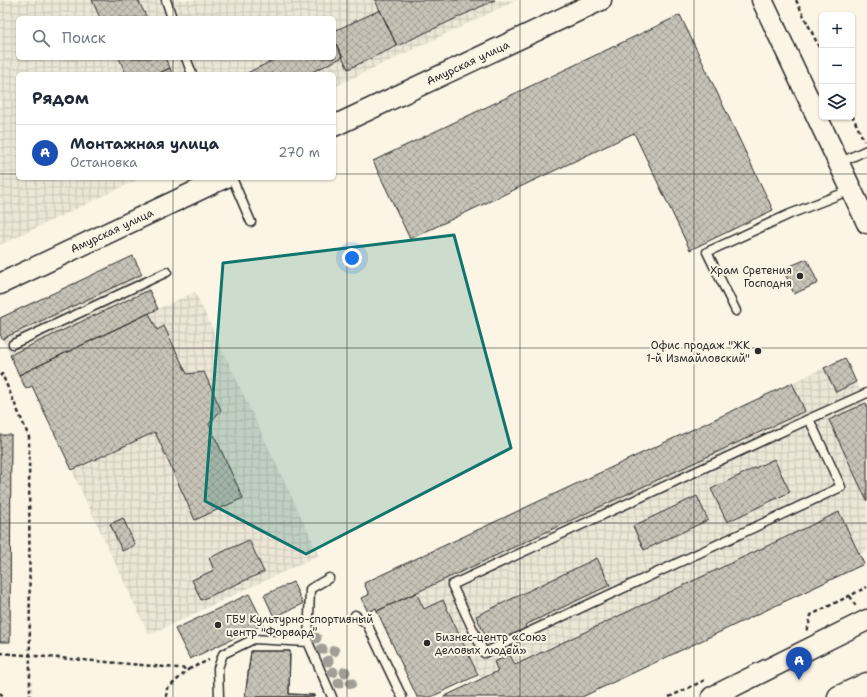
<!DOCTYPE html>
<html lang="ru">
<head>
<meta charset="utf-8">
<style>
  :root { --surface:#fff; --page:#f2f2f3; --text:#1f2937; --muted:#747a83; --line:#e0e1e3; --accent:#1a73e8 }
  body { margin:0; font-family:"Shantell Sans",sans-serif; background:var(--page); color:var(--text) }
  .controls { position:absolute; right:12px; top:12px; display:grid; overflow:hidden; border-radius:6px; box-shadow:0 1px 3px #0004 }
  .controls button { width:36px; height:36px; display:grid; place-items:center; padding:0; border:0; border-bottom:1px solid var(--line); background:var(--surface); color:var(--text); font:20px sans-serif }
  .you { position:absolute; left:352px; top:258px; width:14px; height:14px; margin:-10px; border:3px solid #fff; border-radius:50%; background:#1a73e8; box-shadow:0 0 0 6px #1a73e833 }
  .badge { display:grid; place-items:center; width:26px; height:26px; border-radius:50%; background:var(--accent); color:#fff; font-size:13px; font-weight:700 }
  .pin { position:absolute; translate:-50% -33px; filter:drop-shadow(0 1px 2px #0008) }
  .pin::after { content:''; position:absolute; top:21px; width:14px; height:12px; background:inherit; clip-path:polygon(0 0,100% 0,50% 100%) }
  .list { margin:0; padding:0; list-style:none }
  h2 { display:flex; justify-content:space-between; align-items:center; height:52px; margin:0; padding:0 16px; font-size:17px }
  h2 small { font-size:13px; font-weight:400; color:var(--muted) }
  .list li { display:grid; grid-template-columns:26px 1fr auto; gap:12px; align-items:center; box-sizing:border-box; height:56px; padding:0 16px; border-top:1px solid var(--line) }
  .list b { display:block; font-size:15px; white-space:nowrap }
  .list p { margin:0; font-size:13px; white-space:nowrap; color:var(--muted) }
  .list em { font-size:13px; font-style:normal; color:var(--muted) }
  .icon { flex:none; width:22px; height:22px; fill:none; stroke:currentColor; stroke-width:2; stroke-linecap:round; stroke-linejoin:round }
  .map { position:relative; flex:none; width:867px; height:697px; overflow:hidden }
  .search { position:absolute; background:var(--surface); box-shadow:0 1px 3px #0004; left:16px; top:16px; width:320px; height:44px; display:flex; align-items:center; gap:10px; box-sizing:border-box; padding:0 14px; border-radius:6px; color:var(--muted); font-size:15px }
  .panel { position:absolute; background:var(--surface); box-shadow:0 1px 3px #0004; left:16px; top:72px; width:320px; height:108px; border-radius:6px }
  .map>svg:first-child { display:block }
  .industrial { fill:url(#industrial-grid); fill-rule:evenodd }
  .building { fill:url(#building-cross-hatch); stroke:#2b2b2b }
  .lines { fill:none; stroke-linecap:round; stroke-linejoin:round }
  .service-casing { stroke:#2b2b2b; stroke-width:11 }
  .tertiary-casing { stroke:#2b2b2b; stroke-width:23 }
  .primary-casing { stroke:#2b2b2b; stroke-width:25 }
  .path { stroke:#2b2b2b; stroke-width:2.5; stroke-dasharray:4 3; stroke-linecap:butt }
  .service { stroke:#fcf5e5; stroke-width:8 }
  .tertiary { stroke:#fcf5e5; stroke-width:20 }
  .primary { stroke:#fcf5e5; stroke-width:22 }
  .tree { fill:#a29e95 }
  .marked { fill:#0f766e; fill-opacity:0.2; stroke:#0f766e; stroke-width:3; stroke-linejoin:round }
  .grid { fill:none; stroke:#2b2b2b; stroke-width:1; stroke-opacity:0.55 }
  .poi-dot { fill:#2b2b2b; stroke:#fcf5e5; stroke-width:1.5 }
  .labels { text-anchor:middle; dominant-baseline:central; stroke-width:4; stroke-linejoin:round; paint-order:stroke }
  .street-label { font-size:11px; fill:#2b2b2b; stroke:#fcf5e5 }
  .poi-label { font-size:11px; fill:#2b2b2b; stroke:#fcf5e5; text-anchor:end }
</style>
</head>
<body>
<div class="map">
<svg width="867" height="697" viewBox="0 0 867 697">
  <defs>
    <pattern id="industrial-grid" width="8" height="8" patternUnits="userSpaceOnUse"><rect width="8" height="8" fill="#ece6d7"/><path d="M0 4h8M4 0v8" fill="none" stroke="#cbc5b9"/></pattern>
    <pattern id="building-cross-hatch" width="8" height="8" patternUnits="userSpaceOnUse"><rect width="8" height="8" fill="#c8c3b7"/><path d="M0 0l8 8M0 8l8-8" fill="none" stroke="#a39f95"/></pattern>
  </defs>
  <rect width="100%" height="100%" fill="#fcf5e5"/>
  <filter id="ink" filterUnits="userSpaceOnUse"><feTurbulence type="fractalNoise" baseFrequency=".025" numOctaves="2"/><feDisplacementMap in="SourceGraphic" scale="8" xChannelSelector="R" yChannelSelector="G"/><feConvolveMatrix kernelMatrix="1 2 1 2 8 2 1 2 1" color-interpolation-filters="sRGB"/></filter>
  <g filter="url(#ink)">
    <path class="industrial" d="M0,0H517L334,87V74H18V178H141L0,245ZM18,18H334V58H18Z
      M133,256L158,309L195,292L319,555L149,635L32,386L26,389L0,334V318Z
      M845,358L867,405V551L860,555L864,564L582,697H443L480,679L443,600L424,609L416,593L377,611L376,609L368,612L361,598L369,595L364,583Z"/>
    <path class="building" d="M92,0H138L147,18H100Z
      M375,0H495L397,46Z
      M380,10L397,46L348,69L334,40V31Z
      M680,15L773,210L690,250L634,133L410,239L373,161Z
      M334,40L343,57L308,74H245L278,58H334Z
      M119,58H165L170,68L157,74H126Z
      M170,68L172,74H157Z
      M133,256L142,274L2,339L0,334V318Z
      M807,259L818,283L794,294L783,269Z
      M149,290L158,309L19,375L10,355Z
      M149,313L157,330L164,326L187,374L204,372L221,410L209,424L243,498L195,520L155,432L72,470L32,386L26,389L19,375Z
      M845,358L856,382L836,392L824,368Z
      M792,383L805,411L377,611L376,608L368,612L361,598L369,595L364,583Z
      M866,403L867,405V501L829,420Z
      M0,435H11L10,642H0Z
      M774,459L790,492L727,522L711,489Z
      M697,496L708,520L644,550L633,526Z
      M839,512L864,564L582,697H443L498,671L494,662L510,655L515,665Z
      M123,518L135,545L122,551L110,524Z
      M249,540L264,572L201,600L192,580L214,570L209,558Z
      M597,558L610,585L525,625L527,630L491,647L476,616Z
      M293,582L303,604L274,617L264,595Z
      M416,593L424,609L443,600L478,675L431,697H417L377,611Z
      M249,594L264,624L190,659L175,629Z
      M251,651H290L289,694L314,695V697H245Z
      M251,651H290L289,694L314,695V697H245Z"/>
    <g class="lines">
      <g class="service-casing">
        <path id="service" d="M166,0L172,18
          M186,58L192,74
          M839,163L867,150
          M232,178L251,222
          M736,311L707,252L790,214L851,190
          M13,344L167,272
          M809,419L841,487L484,653L452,585L809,419L867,393
          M355,615L367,624L402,697
          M308,642L310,589L329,578
          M219,697L218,668L223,654L254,639L308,642L332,697"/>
      </g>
      <g class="tertiary-casing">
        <path id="tertiary" d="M762,0L867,223
          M334,126L601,0
          M0,284L224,178
          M712,697L867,620"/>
      </g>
      <g class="primary-casing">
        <path id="primary" d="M839,697L867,684"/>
      </g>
      <path class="path" d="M796,0L822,53
        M852,115L864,141
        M0,376L2,374L29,437L30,697
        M850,596L855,605L853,606
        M806,630L808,628L811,615L867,587
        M0,653L189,669L209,660
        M0,693L4,697
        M166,697L167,689L189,669
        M669,697L705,680"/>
      <use href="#service" class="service"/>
      <use href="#tertiary" class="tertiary"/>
      <use href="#primary" class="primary"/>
    </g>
    <g class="tree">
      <circle cx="316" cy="638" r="5.5"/>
      <circle cx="322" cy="649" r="5.5"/>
      <circle cx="334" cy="651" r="5.5"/>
      <circle cx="328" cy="661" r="5.5"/>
      <circle cx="333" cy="672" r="5.5"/>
      <circle cx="345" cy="672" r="5.5"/>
      <circle cx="339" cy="683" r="5.5"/>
      <circle cx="351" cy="683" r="5.5"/>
    </g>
  </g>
  <path class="marked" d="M454,235L511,448L306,554L205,501L223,263Z"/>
  <path class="grid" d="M173,0V18M347,0V697M520,0V697M694,0V697M173,58V74M0,174H18M334,174H867M173,178V697M0,348H867M0,523H867"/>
  <g class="poi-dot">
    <circle cx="800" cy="276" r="4"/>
    <circle cx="758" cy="351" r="4"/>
    <circle cx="218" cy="625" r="4"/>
    <circle cx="427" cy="643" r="4"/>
  </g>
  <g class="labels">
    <g class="street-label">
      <text transform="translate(468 63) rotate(-25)">Амурская улица</text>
      <text transform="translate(112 231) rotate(-25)">Амурская улица</text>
    </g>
    <g class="poi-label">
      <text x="792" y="270">Храм Сретения<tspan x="792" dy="13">Господня</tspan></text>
      <text x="750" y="345">Офис продаж "ЖК<tspan x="750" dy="13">1-й Измайловский"</tspan></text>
      <text x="226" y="619" text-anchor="start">ГБУ Культурно-спортивный<tspan x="226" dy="13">центр "Форвард"</tspan></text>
      <text x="435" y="637" text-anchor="start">Бизнес-центр «Союз<tspan x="435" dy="13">деловых людей»</tspan></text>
    </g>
  </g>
</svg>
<div class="controls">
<button>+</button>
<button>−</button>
<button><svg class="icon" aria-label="layers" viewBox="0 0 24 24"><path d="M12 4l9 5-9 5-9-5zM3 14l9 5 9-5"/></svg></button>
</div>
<div class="you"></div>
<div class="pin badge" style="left:799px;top:680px;background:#1a4fb4">A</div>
<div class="search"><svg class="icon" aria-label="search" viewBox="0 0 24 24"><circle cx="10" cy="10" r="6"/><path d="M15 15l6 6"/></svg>Поиск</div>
<section class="panel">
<h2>Рядом<small></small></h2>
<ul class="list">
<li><span class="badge" style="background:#1a4fb4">A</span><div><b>Монтажная улица</b><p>Остановка</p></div><em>270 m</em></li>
</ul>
</section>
</div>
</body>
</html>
